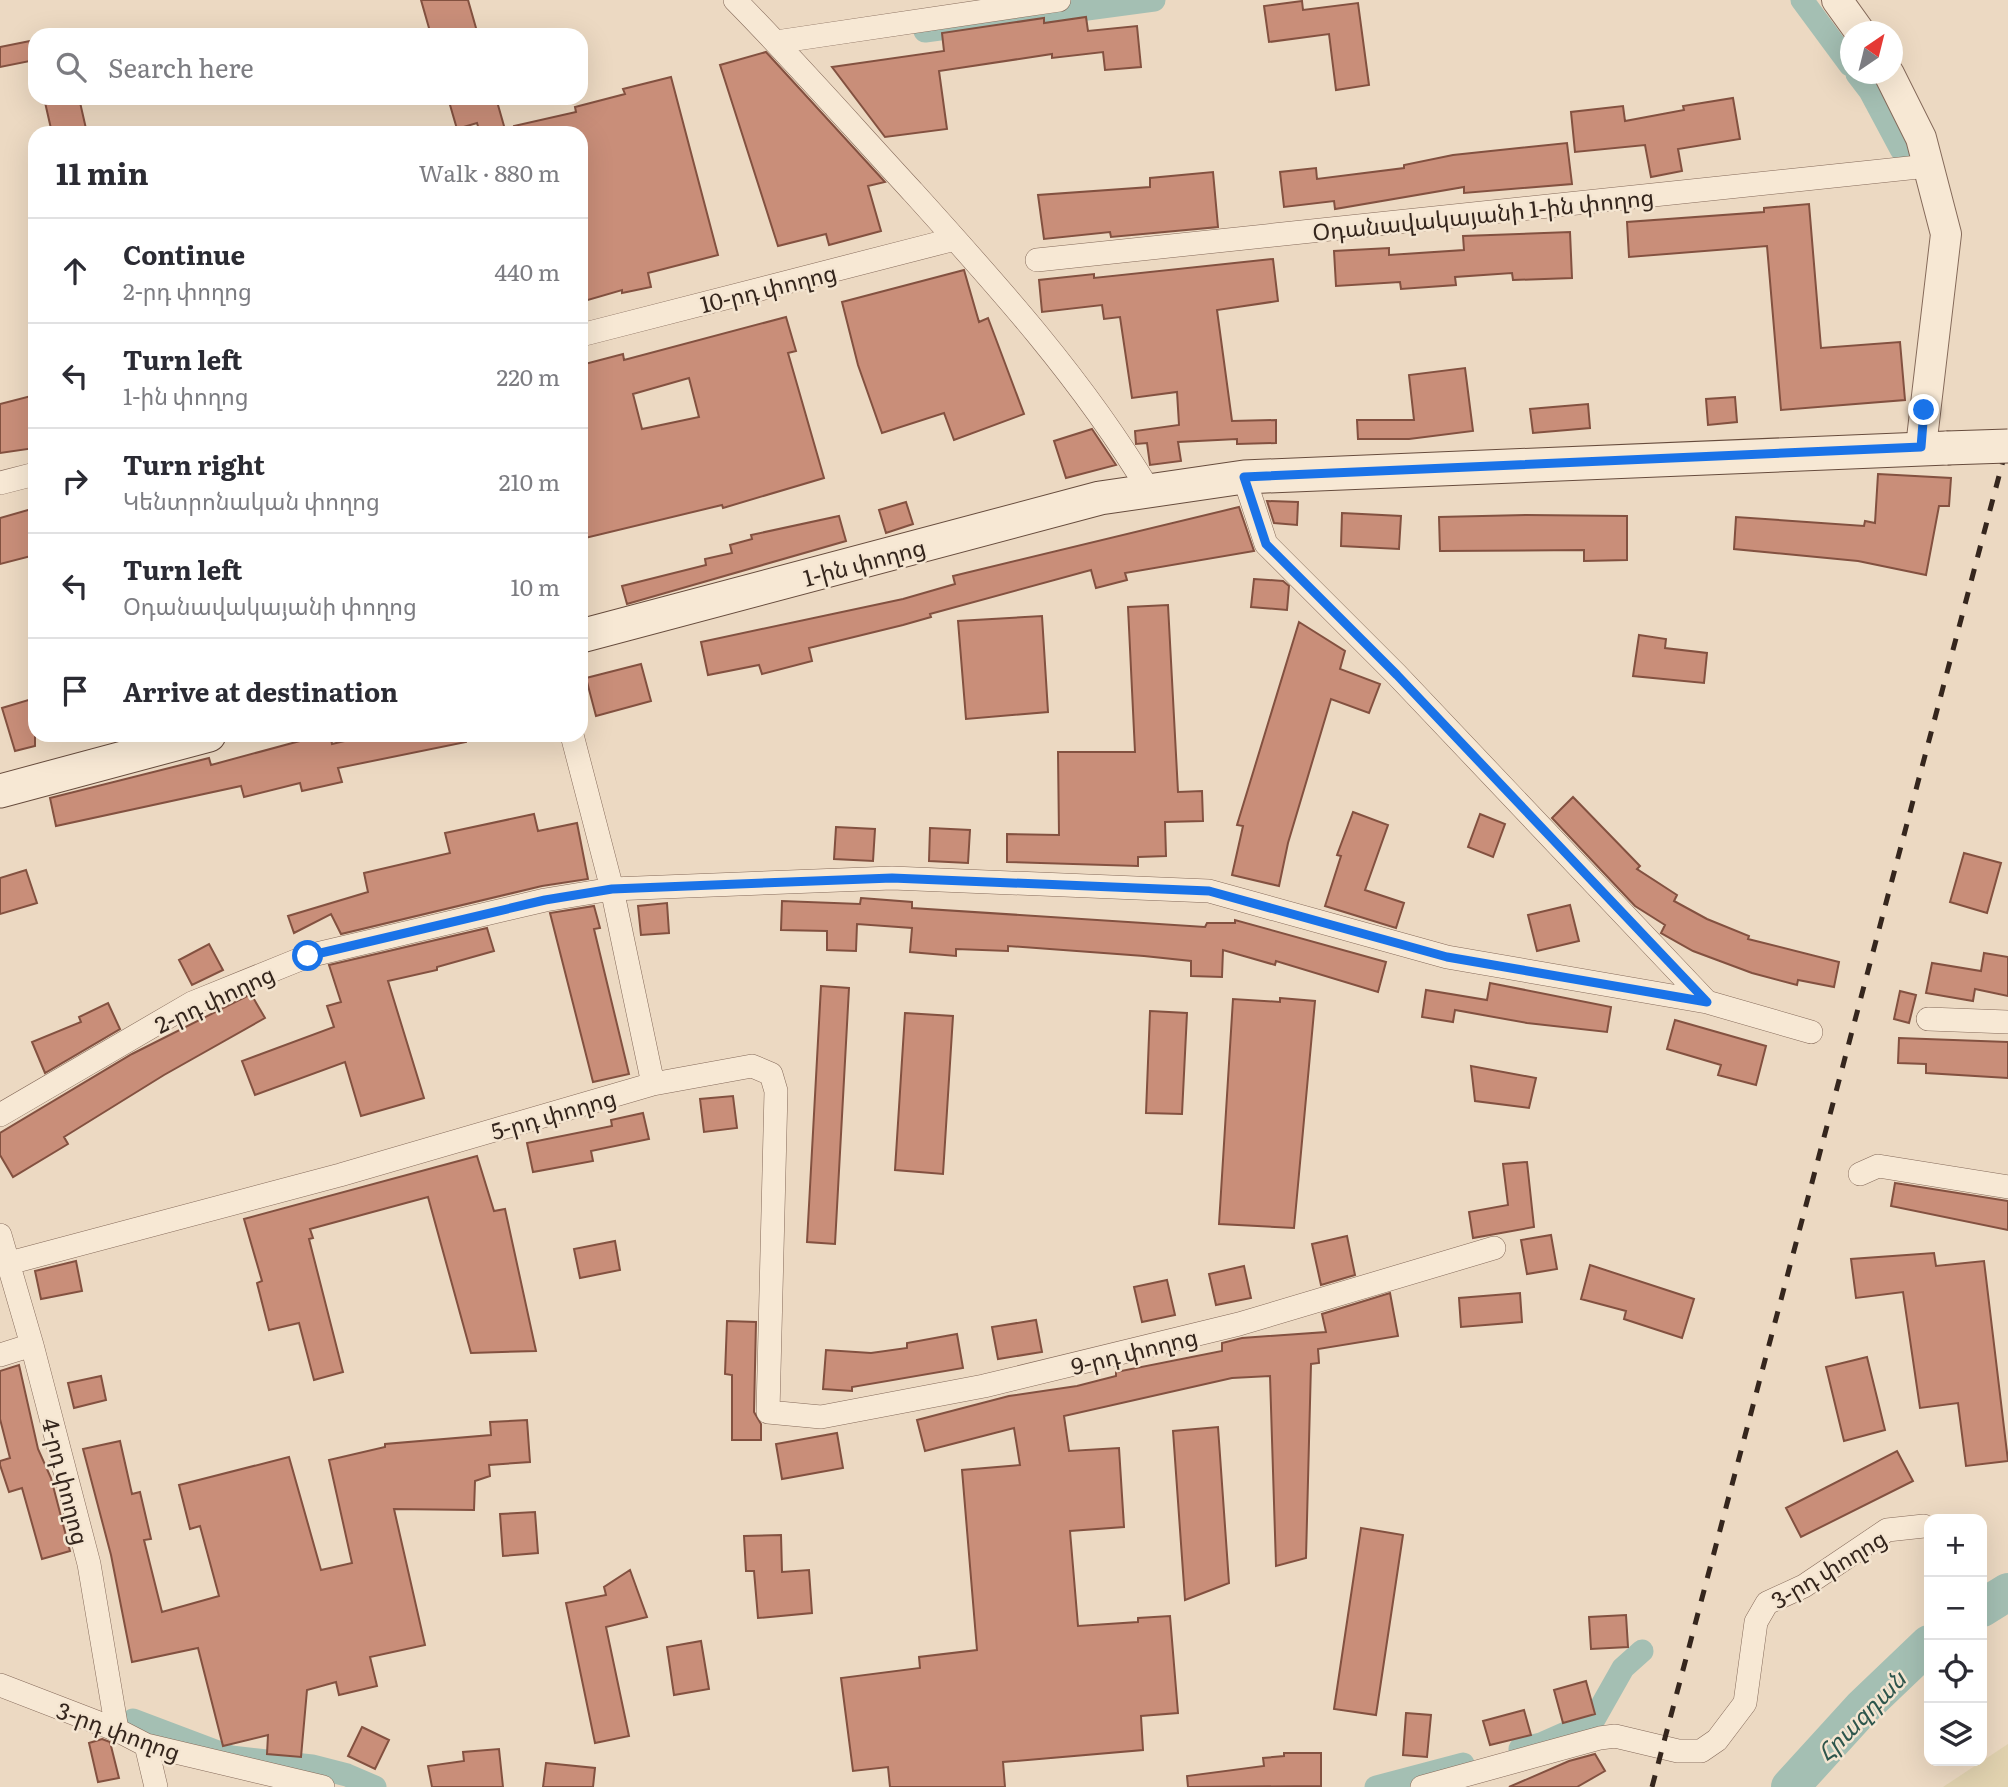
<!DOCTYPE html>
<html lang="en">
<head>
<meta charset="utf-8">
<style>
  :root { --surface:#fff; --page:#f2f2f3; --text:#2b2b33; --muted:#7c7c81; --line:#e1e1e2 }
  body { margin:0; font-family:Literata,"Noto Sans Armenian",serif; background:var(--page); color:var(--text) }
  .controls { position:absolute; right:21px; bottom:21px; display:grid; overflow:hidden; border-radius:14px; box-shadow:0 7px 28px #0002 }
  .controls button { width:63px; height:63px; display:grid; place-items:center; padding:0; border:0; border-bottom:2px solid var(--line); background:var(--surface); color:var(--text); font:35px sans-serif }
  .compass { position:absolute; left:1840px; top:21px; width:63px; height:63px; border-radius:50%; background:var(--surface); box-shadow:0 7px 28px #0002; rotate:35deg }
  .stop { position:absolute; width:21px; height:21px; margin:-16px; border:5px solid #1a73e8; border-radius:50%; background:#fff }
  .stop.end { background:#1a73e8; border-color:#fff; box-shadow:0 2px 7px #0008 }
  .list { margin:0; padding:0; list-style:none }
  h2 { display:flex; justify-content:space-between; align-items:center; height:91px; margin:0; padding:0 28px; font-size:30px }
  h2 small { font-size:23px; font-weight:400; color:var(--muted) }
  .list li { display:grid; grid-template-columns:46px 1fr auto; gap:21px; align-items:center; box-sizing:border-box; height:105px; padding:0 28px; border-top:2px solid var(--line) }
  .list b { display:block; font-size:26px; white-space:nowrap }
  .list p { margin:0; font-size:23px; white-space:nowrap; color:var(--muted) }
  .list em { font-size:23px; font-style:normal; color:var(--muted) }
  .icon { flex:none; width:38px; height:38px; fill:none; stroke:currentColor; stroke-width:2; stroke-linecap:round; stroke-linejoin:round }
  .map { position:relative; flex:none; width:2008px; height:1787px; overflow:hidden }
  .search { position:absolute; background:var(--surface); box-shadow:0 7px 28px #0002; left:28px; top:28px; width:560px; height:77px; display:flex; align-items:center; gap:18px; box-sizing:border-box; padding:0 24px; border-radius:21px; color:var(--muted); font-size:26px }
  .panel { position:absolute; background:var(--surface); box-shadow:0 7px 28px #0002; left:28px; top:126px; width:560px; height:616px; border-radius:21px }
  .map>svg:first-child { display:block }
  .farmland { fill:#e1d2af }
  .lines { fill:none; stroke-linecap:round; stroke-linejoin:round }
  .canal { stroke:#a4bfb3; stroke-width:23 }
  .river { stroke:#a4bfb3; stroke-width:38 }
  .building { fill:#c98e79; stroke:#835140; stroke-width:2; fill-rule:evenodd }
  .minor-casing { stroke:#856a5a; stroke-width:24 }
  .tertiary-casing { stroke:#856a5a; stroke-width:32 }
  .secondary-casing { stroke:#674c3d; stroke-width:35 }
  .minor { stroke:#f7e8d4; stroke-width:23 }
  .tertiary { stroke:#f7e8d4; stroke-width:30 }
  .secondary { stroke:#f7e8d4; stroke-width:33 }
  .rail { stroke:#35261d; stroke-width:5; stroke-dasharray:12 12; stroke-linecap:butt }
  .secondary-bridge-casing { stroke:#674c3d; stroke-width:35; stroke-linecap:butt }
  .secondary-bridge { stroke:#f7e8d4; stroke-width:33 }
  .route { stroke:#1a73e8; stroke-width:9 }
  .labels { text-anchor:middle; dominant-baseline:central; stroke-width:5; stroke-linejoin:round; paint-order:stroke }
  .street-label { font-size:23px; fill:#35261d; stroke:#f4e5d1 }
  .water-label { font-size:24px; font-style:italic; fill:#2d554c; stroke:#f4e5d1 }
</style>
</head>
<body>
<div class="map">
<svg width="2008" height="1787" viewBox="0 0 2008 1787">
  <rect width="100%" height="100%" fill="#ecd9c2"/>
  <path class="farmland" d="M2008,1744V1787H1943Z"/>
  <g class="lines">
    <path class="canal" d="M1802,0L1850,65
      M925,31L1154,0
      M1857,74L1870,91L1901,149
      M133,1720L231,1757L312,1766L347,1775L375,1787
      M1520,1749L1541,1744L1593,1721L1623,1668L1642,1651
      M1376,1787L1463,1764"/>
    <path class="river" d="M1982,1608L2008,1592
      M1790,1787L1862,1708L1929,1644"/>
  </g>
  <path class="building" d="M421,0H468L478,35H431Z
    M1302,1L1303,10L1358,3L1369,85L1336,90L1329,34L1269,42L1264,6Z
    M1086,17L1088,31L1137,26L1141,67L1105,70L1103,52L1052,58V54L939,71L947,129L885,137L832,67L944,51L942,33L1044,18V23Z
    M35,40V60L0,67V47Z
    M766,52L885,182L868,186L881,231L829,245L826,234L778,246L720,65Z
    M671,77L718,255L648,273L651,287L622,293V290L581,302V133H515L514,126L576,112L575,107L625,94L623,89Z
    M44,98H79L87,133H52Z
    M448,98H496L506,133H480L477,123L457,129Z
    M1733,98L1740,139L1678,149L1682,171L1651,177L1645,145L1575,152L1571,112L1623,106L1625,121L1684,110L1683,106Z
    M1567,143L1572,184L1464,193V187L1335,209L1334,201L1284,207L1280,172L1316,168L1317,179L1404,168V165L1453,155Z
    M1213,172L1218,227L1111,237L1110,232L1044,239L1038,195L1150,187V178Z
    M1809,204L1821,348L1900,342L1905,400L1781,410L1767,246L1629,257L1627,222L1764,212V208Z
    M1570,232L1572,278L1513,280L1512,273L1455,277L1456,285L1401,289L1400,282L1336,286L1334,251L1389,248V255L1464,250L1463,236Z
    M1273,259L1278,301L1217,310L1232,421L1276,420V443L1237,444V439L1178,442L1181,461L1150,465L1147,443L1136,444L1135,431L1179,425L1177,392L1132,398L1120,317L1104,319L1102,305L1042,312L1039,280L1094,274V278Z
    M964,270L979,322L988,318L1024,414L954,440L944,413L882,433L858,365L842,302Z
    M786,317L796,351L788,353L824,478L723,508L722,505L581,539V365L623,354L624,360ZM689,378L699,417L642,429L633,394Z
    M1465,368L1473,431L1409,439H1358L1357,420H1414L1409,375Z
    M35,395V448L0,453V404Z
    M1735,397L1737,422L1708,425L1706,399Z
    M1588,404L1590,428L1533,433L1530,409Z
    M1092,429L1116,465L1066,478L1054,441Z
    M1878,474L1951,478L1949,506H1939L1926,575L1858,561L1734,549L1736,517L1864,526L1865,521L1875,523Z
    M1267,501L1298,502L1297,525L1274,523Z
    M906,502L913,524L886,533L879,510Z
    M1239,507L1254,551L1125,573L1127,580L1096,588L1091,570L930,614L931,617L903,625L809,648L812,661L762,674L759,665L708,675L701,642L903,599L955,584L953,576Z
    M35,508V555L0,564V518Z
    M1342,513L1401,516L1399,549L1341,546Z
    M1527,515L1627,516V560L1584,561V550L1440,551L1439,517Z
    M839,516L846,541L627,604L622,586L706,565L705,559L732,553L730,545L752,539L751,535Z
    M1254,579L1283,581L1289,586L1287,610L1251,607Z
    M1168,605L1178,792L1202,791L1203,821L1165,822L1166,856L1138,857V866L1007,862V834L1059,835L1058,752H1135L1128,607Z
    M1042,616L1048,712L966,719L958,621Z
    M1299,622L1345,651L1340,669L1380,684L1369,713L1331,699L1288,843L1279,886L1232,875L1243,826L1237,825Z
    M1639,635L1666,639L1665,648L1707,653L1704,683L1633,676Z
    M641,664L651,701L596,716L586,678Z
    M35,698V746L15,751L2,708Z
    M322,735H330L332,744L370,735H466V742L338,768L342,782L302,791L300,783L244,797L241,786L56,826L50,798L209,758L211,765Z
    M1573,797L1640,866L1637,869L1677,895L1674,901L1707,919L1749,936L1748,939L1839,962L1834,987L1798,980L1797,985L1752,973L1693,951L1661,933L1665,925L1635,906L1552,818Z
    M1353,812L1388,825L1365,890L1404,903L1396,928L1325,906L1341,856L1337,855Z
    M534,814L538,831L577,823L588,879L542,886L341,934L331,914L294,933L288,916L368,892L364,873L450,853L445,833Z
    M1480,814L1505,824L1493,857L1468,847Z
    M836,827L875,829L873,861L834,859Z
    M930,828L970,830L968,863L929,861Z
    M1964,853L2001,863L1987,913L1950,902Z
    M26,870L37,903L0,914V878Z
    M861,898L912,902V908L1205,927L1207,923H1235V920L1386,962L1378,992L1276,961L1275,965L1223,950L1222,977L1191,976V961L1144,956L1008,946V951L956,949V956L910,952L912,928L857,924L856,951L827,950V931L781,930L782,901L860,904Z
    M667,903L669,933L641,935L638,906Z
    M1570,905L1579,941L1537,951L1528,915Z
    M594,906L600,928L594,929L629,1074L593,1082L550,913Z
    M487,928L494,951L437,967V970L388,981L424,1098L361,1116L345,1062L255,1095L242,1061L334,1027L327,1006L341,1002L329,965Z
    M209,944L223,970L192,985L179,960Z
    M1984,953L2008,957V996L1975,989L1973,1001L1926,993L1932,963L1981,971Z
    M1490,983L1611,1007L1607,1032L1527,1023L1455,1010L1453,1022L1422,1017L1426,990L1487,1000Z
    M821,986L849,988L835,1244L807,1242Z
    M1900,991L1916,995L1909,1023L1894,1019Z
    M251,994L265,1018L164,1075L64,1137L68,1144L13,1177L0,1155V1133L132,1054Z
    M1280,998L1315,1001L1294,1228L1219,1224L1233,999L1280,1002Z
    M108,1003L120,1029L45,1073L32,1042L81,1022L79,1017Z
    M1150,1011L1187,1013L1182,1114L1146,1113Z
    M905,1013L953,1016L943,1174L895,1170Z
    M1675,1020L1766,1046L1756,1085L1718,1075L1721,1065L1667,1049Z
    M1899,1038L2008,1042V1078L1926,1073V1064L1898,1063Z
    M1471,1066L1536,1078L1529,1108L1475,1101Z
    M733,1096L737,1128L704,1132L700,1099Z
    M643,1113L649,1139L591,1151L593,1161L533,1172L527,1143L612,1126L611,1120Z
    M477,1156L494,1211L505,1209L536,1351L471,1353L428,1197L310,1229L313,1238L309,1239L343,1372L314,1380L299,1323L269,1330L257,1283L262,1281L244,1219Z
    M1527,1162L1534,1227L1473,1238L1469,1212L1508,1205L1503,1164Z
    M1895,1183L2008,1201V1230L1891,1206Z
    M1551,1235L1557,1269L1527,1274L1521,1240Z
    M1347,1236L1355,1275L1321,1285L1312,1244Z
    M615,1241L620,1270L580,1278L574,1249Z
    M1934,1253L1936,1266L1984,1261L2008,1461L1966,1466L1958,1403L1920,1408L1903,1292L1856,1298L1851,1259Z
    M76,1261L82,1291L41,1299L35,1271Z
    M1590,1265L1694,1299L1682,1338L1624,1319L1626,1311L1581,1299Z
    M1244,1266L1251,1298L1216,1305L1209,1274Z
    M1167,1280L1175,1315L1142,1322L1134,1287Z
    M1390,1293L1398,1336L1318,1349L1319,1363L1311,1364L1306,1558L1276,1566L1270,1376L1232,1378L1064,1416L1069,1451L1119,1448L1124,1527L1070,1531L1078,1626L1138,1622V1618L1170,1616L1178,1713L1141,1716L1143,1750L1003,1762L1005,1787H890L888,1767L853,1771L841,1678L920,1668L919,1657L977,1650L962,1470L1020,1465L1014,1428L925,1451L917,1420L1009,1396L1077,1386L1116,1376V1372L1222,1351V1343L1242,1338L1326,1332L1322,1314Z
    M1520,1293L1522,1322L1461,1327L1459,1298Z
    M1036,1320L1042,1352L998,1359L992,1327Z
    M727,1321L756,1322L754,1412L761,1424V1440H732V1375L725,1374Z
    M957,1334L963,1368L852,1387V1391L823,1389L826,1350L871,1353L907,1348V1343Z
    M1867,1357L1885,1430L1844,1441L1826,1367Z
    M19,1365L38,1449L51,1478L70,1551L42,1559L22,1488L9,1492L0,1465V1461L10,1458L0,1419V1371Z
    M101,1376L106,1400L74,1408L68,1383Z
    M527,1420L530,1462L489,1465L490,1476L475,1481L474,1510L394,1509L425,1645L370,1657L377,1686L339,1695L336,1682L307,1690L301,1757L267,1754L268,1735L223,1746L198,1648L132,1662L111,1555L83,1449L120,1441L132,1494L140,1492L151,1539L144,1540L162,1612L219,1596L200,1526L190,1529L179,1485L289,1457L321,1570L352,1563L329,1460L385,1447V1444L491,1435L490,1422Z
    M1218,1427L1229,1583L1185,1600L1173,1431Z
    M837,1433L843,1468L782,1479L776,1444Z
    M1897,1451L1913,1481L1801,1537L1786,1508Z
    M535,1512L538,1553L503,1556L500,1514Z
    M1361,1528L1403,1535L1376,1715L1334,1709Z
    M781,1535L782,1572L809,1570L812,1613L758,1618L754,1571H746L744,1536Z
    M630,1570L647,1617L606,1627L629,1736L595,1743L566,1603L606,1595L604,1587Z
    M1626,1615L1628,1647L1591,1649L1589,1617Z
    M701,1641L709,1689L674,1695L667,1647Z
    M1586,1681L1595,1714L1563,1723L1554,1690Z
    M1524,1710L1531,1735L1490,1745L1483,1721Z
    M1406,1713L1431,1715L1427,1757L1403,1755Z
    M362,1727L389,1740L375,1769L348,1756Z
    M102,1739L110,1742L119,1778L98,1782L89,1743Z
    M499,1749L503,1787H432L428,1766L464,1761L463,1752Z
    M1284,1753H1321V1786L1188,1787L1187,1776L1264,1766L1263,1758L1284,1756Z
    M1595,1754L1605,1771L1577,1787H1509L1569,1761Z
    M546,1763L595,1768L593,1787H543Z"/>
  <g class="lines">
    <g class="minor-casing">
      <path id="minor" d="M735,0C796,62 853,127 912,191C997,285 1083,380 1148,489
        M776,42L1059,0
        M1037,260L1928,166
        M581,335L955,239
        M1244,477L1266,544L1397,675L1707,1002
        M0,483L35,474
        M572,735L612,889L653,1084
        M1928,1019L2008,1022
        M0,1115L192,1003L308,956L545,900L612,889L892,878L1209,891L1447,957L1707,1002L1811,1032
        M1860,1174L1878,1166L2008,1187
        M0,1235L32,1345L89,1564L117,1730
        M9,1263L340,1175L653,1084L752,1066L771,1074L776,1091L768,1412L821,1417L984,1386L1239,1324L1494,1248
        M0,1355L32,1345
        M0,1685L117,1730L146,1745L323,1787
        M146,1745L156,1787
        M1422,1787L1600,1738L1615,1736L1678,1751H1701L1717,1740L1745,1703L1756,1622L1767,1603L1804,1586L1887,1530L1924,1526"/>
    </g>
    <g class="tertiary-casing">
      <path id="tertiary" d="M1837,0L1860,32
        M1889,74L1921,138L1946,234L1921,447"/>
    </g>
    <g class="secondary-casing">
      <path id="secondary" d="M581,636L1100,498L1244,477L1947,448
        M0,791L209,735"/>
    </g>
    <use href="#minor" class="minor"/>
    <use href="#tertiary" class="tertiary"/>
    <use href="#secondary" class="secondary"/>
    <path class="rail" d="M1652,1787L2008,442"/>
    <g class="secondary-bridge-casing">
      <path id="secondary-bridge" d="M1947,448L2008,446"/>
    </g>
    <use href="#secondary-bridge" class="secondary-bridge"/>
  </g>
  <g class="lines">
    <path class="route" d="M308,956L545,900L612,889L892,878L1209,891L1447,957L1707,1002L1397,675L1266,544L1244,477L1921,447L1924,410"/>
  </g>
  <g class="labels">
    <g class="street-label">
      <text transform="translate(1483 213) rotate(-6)">Օդանավակայանի 1-ին փողոց</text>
      <text transform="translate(768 287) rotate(-14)">10-րդ փողոց</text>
      <text transform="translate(864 561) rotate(-15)">1-ին փողոց</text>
      <text transform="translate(214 998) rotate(-25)">2-րդ փողոց</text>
      <text transform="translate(553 1113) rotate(-16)">5-րդ փողոց</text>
      <text transform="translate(1134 1350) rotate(-14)">9-րդ փողոց</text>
      <text transform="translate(67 1481) rotate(76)">4-րդ փողոց</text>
      <text transform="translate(1828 1568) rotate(-31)">3-րդ փողոց</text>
      <text transform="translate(119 1730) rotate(20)">3-րդ փողոց</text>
    </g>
    <g class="water-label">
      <text transform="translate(1860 1715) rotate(-46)">Հրազդան</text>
    </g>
  </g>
</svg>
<div class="controls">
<button>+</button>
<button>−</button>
<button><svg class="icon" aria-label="locate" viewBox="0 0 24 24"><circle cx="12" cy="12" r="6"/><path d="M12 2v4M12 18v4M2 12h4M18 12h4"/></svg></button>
<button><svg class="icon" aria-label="layers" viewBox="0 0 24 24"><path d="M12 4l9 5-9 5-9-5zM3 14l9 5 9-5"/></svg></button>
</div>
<svg class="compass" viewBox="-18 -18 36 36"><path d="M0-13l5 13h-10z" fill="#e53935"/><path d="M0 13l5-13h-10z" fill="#7c7c81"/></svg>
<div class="stop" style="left:308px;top:956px"></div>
<div class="stop end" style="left:1924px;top:410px"></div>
<div class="search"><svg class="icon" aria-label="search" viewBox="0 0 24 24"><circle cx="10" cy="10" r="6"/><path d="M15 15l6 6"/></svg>Search here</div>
<section class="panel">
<h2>11 min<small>Walk · 880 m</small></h2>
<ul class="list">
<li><svg class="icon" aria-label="ahead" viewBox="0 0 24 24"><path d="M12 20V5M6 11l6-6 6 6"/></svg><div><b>Continue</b><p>2-րդ փողոց</p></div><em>440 m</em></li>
<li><svg class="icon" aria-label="left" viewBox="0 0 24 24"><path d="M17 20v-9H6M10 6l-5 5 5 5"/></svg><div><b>Turn left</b><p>1-ին փողոց</p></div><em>220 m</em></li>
<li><svg class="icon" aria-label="right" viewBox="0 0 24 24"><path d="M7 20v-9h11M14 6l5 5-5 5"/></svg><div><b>Turn right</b><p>Կենտրոնական փողոց</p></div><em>210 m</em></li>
<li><svg class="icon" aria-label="left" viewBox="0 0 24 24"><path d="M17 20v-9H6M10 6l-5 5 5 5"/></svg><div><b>Turn left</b><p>Օդանավակայանի փողոց</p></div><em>10 m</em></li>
<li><svg class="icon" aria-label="arrive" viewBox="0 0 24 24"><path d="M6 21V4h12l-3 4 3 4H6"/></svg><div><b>Arrive at destination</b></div></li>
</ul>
</section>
</div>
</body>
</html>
